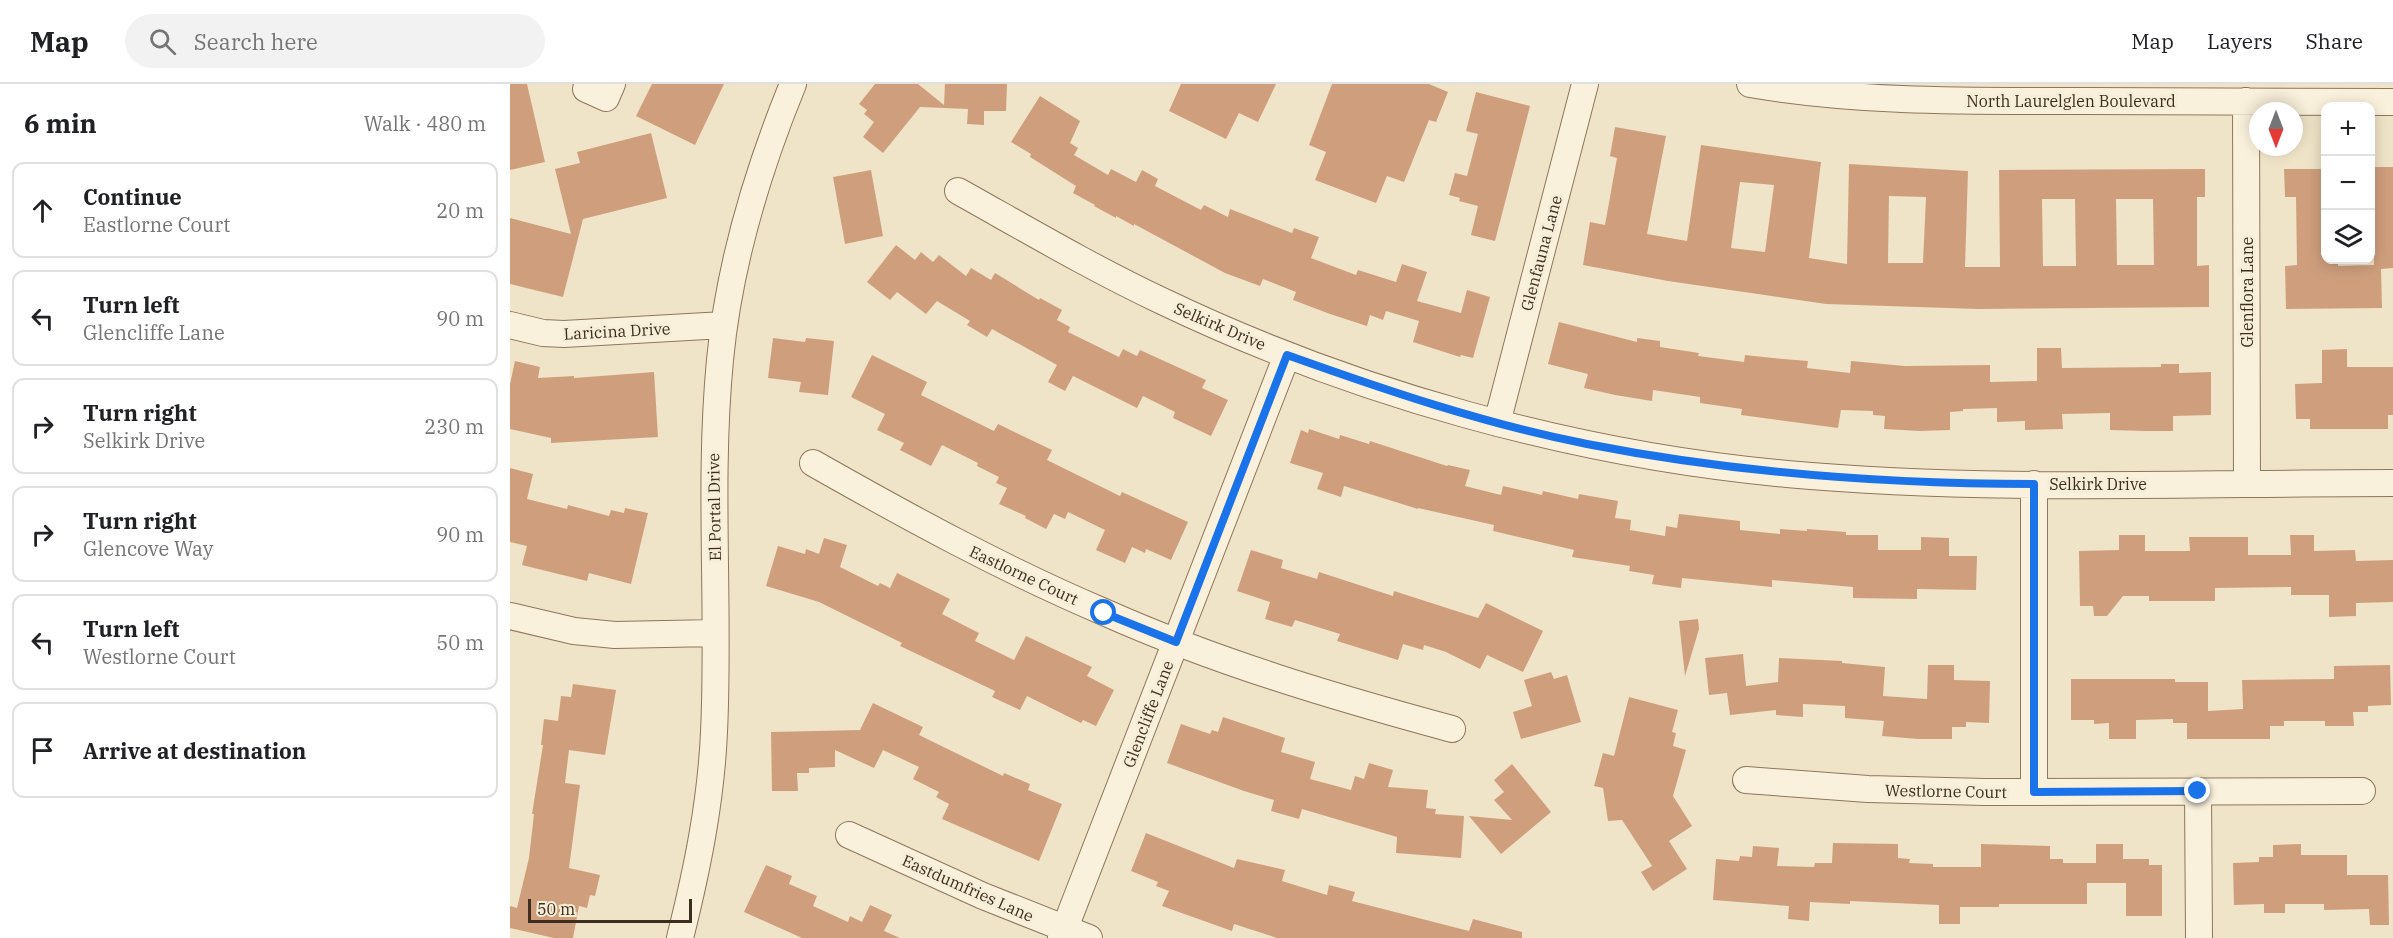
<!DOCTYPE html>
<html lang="en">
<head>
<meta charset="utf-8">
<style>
  :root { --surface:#fff; --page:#f2f2f2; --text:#202124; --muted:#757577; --line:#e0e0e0 }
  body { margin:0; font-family:"IBM Plex Serif",serif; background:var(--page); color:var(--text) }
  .controls { position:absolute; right:18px; top:18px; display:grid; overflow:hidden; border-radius:12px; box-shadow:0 3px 15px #0003 }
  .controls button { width:54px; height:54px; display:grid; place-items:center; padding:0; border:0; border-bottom:2px solid var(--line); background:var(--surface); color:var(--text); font:30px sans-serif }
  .compass { position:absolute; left:1739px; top:18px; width:54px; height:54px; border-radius:50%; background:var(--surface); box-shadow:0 3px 15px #0003; rotate:180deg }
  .scale { position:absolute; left:18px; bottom:15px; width:164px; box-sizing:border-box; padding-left:6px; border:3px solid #3d2e20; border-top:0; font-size:16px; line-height:21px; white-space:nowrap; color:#3d2e20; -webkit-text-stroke:4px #f7eed8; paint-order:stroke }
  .stop { position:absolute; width:18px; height:18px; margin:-14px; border:4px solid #1a73e8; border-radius:50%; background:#fff }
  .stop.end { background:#1a73e8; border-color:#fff; box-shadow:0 2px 6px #0008 }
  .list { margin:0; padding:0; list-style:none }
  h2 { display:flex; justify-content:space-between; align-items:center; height:78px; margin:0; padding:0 24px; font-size:26px }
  h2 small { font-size:20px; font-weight:400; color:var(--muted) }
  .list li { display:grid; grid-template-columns:39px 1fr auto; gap:18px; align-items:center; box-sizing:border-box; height:96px; margin:0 12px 12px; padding:0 12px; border:2px solid var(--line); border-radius:12px }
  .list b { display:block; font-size:22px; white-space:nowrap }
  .list p { margin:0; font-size:20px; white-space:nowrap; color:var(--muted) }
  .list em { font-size:20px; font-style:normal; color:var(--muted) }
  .icon { flex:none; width:33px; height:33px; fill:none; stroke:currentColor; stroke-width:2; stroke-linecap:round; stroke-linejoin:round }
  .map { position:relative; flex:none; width:1883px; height:854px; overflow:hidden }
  header { display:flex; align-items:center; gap:36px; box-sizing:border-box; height:84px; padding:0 30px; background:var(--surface); border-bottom:2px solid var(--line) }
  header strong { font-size:28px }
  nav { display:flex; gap:33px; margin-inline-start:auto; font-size:21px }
  .search { width:420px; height:54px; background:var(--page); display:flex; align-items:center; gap:15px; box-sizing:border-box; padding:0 21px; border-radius:33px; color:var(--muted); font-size:22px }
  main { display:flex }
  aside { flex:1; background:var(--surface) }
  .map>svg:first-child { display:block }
  .building { fill:#cf9f7d; fill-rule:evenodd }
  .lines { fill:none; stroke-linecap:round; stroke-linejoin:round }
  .minor-casing { stroke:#8d765c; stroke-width:28 }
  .minor { stroke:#faf1dc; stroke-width:26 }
  .route { stroke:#1a73e8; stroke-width:8 }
  .labels { text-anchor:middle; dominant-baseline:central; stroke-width:6; stroke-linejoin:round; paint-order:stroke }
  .street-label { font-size:16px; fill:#3d2e20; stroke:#f7eed8 }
</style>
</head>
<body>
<header>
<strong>Map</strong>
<div class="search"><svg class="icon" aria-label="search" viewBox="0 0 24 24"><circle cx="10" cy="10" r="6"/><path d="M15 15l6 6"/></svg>Search here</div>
<nav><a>Map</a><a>Layers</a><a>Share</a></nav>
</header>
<main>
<aside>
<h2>6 min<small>Walk · 480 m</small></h2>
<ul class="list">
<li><svg class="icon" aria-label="ahead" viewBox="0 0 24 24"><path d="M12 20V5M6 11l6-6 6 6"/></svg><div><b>Continue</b><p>Eastlorne Court</p></div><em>20 m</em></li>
<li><svg class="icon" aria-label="left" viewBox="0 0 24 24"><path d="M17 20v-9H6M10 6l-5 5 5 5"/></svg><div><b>Turn left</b><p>Glencliffe Lane</p></div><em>90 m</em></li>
<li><svg class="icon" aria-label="right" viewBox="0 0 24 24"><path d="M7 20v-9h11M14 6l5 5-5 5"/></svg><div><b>Turn right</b><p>Selkirk Drive</p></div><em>230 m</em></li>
<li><svg class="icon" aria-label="right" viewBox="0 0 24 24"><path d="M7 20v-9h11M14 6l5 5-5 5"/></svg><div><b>Turn right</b><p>Glencove Way</p></div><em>90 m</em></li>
<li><svg class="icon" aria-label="left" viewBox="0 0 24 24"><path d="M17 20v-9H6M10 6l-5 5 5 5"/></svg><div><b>Turn left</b><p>Westlorne Court</p></div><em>50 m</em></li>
<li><svg class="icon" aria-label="arrive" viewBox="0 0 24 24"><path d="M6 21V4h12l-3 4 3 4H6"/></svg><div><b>Arrive at destination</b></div></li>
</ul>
</aside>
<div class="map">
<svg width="1883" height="854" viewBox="0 0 1883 854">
  <rect width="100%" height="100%" fill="#f0e4c8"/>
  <path class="building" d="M0,0H17L35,78L0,86Z
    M142,0H214L185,61L126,32Z
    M365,0H408L434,21L435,0H497L496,27H474V41L457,40L458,25L410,23L373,69L353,53L364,38L354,30L357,26L349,20Z
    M671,0H766L748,38L729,29L716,55L659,27Z
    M822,0H919L938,8L926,38L919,36L894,98L877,92L866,119L805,96L816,68L799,61Z
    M966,8L1020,22L985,157L961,151L968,122L949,117L950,114L939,111L945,89L957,92L968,50L956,47Z
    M530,12L570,37L560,59L568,64L564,71L598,91L601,85L626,98L632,86L648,95L645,102L691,126L694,121L718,133L720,125L782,149L784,144L809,153L801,174L846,191L848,186L886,198L892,180L917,188L907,217L951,229L957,206L980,213L963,274L951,271L950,273L903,258L909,237L876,227L873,236L860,231L857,242L820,230L783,216L786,208L753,195L750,202L715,189L624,140V142L606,132V134L584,122L585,121L563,109L566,102L520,73L521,70L501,58Z
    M1105,43L1156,52L1137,150L1177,157L1191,61L1311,78L1299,174L1337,180L1339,80L1458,87L1455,183H1490L1489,86L1695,85V113H1687V182L1699,181V223L1468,225L1316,220L1158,197L1073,181L1080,138L1095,141L1107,74L1100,72ZM1230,98L1264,101L1255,168L1221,164ZM1379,112L1416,113L1413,179H1378ZM1532,115H1565L1566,182H1533ZM1606,115H1643L1644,181H1607Z
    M141,49L157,114L73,135L53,213L0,200V134L61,150L45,85L70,79L67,68Z
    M1863,83H1883V184L1871,185L1872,224L1776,225L1775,182L1787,181L1786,113H1775L1774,85H1815V176H1828V182L1864,181Z
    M361,86L373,152L335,160L323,93Z
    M386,161L405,176L411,168L423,178L429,171L456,192L461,184L481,196L485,189L529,216L530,214L552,226L547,236L560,243L558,248L609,273L613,265L627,272L630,266L696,296L692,304L718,316L701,352L663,334L665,328L633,312L627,324L563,292L555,307L538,298L547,281L482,245L477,253L457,241L460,237L427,217L416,230L387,208L380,216L357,198Z
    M1049,238L1127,258V254L1150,257V263L1189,269L1188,272L1234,278L1235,271L1273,275L1298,277L1297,284L1340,289L1341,277L1395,282L1480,281V298L1527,297V264H1551L1552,284L1651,283V280H1669V289L1701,288V331L1663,332V347H1634L1600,346V329L1552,330L1553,345L1515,346V337L1487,338V324L1453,325V327L1440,328V346L1410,347L1374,345L1375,332L1363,331V327L1331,326L1328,344L1231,331L1232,325L1190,319V313L1143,306L1142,317L1105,311L1074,304L1078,290L1038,280Z
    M263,254L295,258L296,254L324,257L318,311L289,308L291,298L258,294Z
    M1837,265V283H1883V331H1878V345H1800V335H1786L1785,300L1812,299V266Z
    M362,271L417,298L411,311L484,347L488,340L542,366L537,376L610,412L612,408L678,438L661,476L636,465L635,469L622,463L615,479L586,466L595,446L558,428L555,435L544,430L536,445L515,434L516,432L489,420L497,404L486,399L489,393L467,382L468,379L432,361L421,382L390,366L394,359L367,346L375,330L341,313Z
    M5,277L30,283L28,294L64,292V294L144,288L148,353L41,359V354L0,345V300Z
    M799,345L829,355L830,351L859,360L860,357L937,382L938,381L960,386L955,402L991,411L993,402L1032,411L1033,407L1068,415L1069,410L1108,417L1105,434L1121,436L1120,446L1155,452L1156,442L1167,444L1169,430L1230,437V446L1270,450V445L1297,447V445L1336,448V451H1368V466H1411V453L1439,454V472H1467L1466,506L1407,505V515L1343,514V503L1262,496V503L1172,494L1171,504L1142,500L1144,491L1119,487L1120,482L1062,473L1064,466L983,447L984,441L908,424V425L834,402L831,413L807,405L813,389L780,379L791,346L798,349Z
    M0,384L23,390L17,415L57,425L58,421L99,432L101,426L114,429L115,424L138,429L121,500L79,489L77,497L12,481L17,462L0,458Z
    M1609,451H1635V467H1680L1679,453H1738V471H1781L1780,451H1804V467L1845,466L1846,477L1883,476V518L1846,519V532L1819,533V511H1781V503L1705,504V517H1639V512H1613L1597,532H1584L1583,522H1570L1569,467L1609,466Z
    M314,454L337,461L330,483L368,502L370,499L380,504L387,489L440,515L432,530L469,549L465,557L504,576L516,552L582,583L577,592L604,606L586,642L573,636L571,639L517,612L510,626L482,613L485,607L390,562L392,559L309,518L256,502L268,462L295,470L296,465L309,470Z
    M741,466L773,476L771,484L807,495L809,488L883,512L884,507L968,534L976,519L1033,547L1013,588L977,571L970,585L936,568L914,561L913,566L893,560L888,576L827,557L830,550L785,536L782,543L755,535L760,518L727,507Z
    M1188,535L1189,545L1175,592L1169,537Z
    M1233,570L1236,602L1268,598L1269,574L1332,577V579L1375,583L1373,612L1417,615L1418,581H1444V596L1480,597L1479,639L1456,638V643H1442V655H1408L1372,652L1374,637L1335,634V622L1293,620V633L1266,631V626L1220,631L1217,609L1199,611L1195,574Z
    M1880,581L1881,621L1858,622V628H1843L1844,642H1815V637H1774V642H1760V655H1677V639H1663V635L1626,636V655H1599V639L1584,640V636H1561V595H1665V598H1698V627L1733,625L1732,596L1824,595V582Z
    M1041,588L1044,595L1057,591L1071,638L1011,655L1003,628L1022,622L1014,596Z
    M63,600L106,606L95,671L59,666L55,699L70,701L59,784L90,791L85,812L80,811L77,824L69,822L63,854H44L0,844V822L7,824L19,774L24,730H22L33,661H31L34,635L48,637L51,612L61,613Z
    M1119,613L1168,626L1162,648L1166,649L1163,662L1176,666L1163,712L1182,742L1159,757L1177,785L1143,807L1131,788L1142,782L1112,736L1098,737L1093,704L1084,702L1093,669L1104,672Z
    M363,619L413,643L409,651L493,692L494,689L520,700L518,706L552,720L529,777L432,735L439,720L426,713L429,708L403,695L409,683L373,666L364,684L325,666V683L299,684V689H287L288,707H262L261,648L350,646Z
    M713,633L775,654L771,668L805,678L800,695L841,706L845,692L854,695L859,679L883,686L878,703L918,706L916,724L926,725L925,730L954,732L951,774L886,769L887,753L792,725L789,735L761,727L764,716L734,707L657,679L671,640L700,650L702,646L708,648Z
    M1002,680L1041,728L991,770L959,732L1002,736L984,716L994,708L984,696Z
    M636,749L724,784L727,775L775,786L772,797L817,811L819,801L845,808L842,817L959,847L963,835L1012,848V854H767L724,840L722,847L652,822L659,807L646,802L648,798L621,787Z
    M1323,759L1388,760V774L1400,775L1399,779L1423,780V783H1471V760L1540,762V775H1553V779H1586V760H1613V775H1639V781H1652V832H1616V799H1577V820H1489V823H1450V840H1429V821L1340,817V820L1300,818L1299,837L1278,835L1279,822L1203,816L1206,775L1229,777L1230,772L1242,773L1243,762L1269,764L1267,782L1304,783L1305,779H1322Z
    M1791,760V771H1837V791H1878L1879,841H1860L1859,825L1814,826V820H1775V829H1754V820L1724,821L1723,779L1749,778V773H1763V761Z
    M256,781L282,792L279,800L307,812L303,822L338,838L340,832L352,838L360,821L382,831L374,847L390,854H292L234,828Z"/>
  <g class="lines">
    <g class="minor-casing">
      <path id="minor" d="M1240,0C1350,19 1463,17 1575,17C1677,17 1780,17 1883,18
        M76,5L96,14L102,0
        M1736,17L1737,399
        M448,107C516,145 582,184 652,217C844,309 1066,371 1277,390C1478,408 1682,399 1883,399
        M0,241L33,249L54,250L214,241
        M987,339L1075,0
        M303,379C398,433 493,485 594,528C706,578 824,613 942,645
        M1524,400V708
        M0,532L64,547L105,551L205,549
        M1236,696L1358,705L1475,708L1852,707
        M1688,707L1689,854
        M339,751L473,812L579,854
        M170,854C187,786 201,718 204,648C210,524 198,400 210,276C219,181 247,88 283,0
        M551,854L777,271"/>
    </g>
    <use href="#minor" class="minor"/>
  </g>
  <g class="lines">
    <path class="route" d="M594,529L666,558L777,271C875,306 975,340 1077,360C1225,389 1373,400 1524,400V708L1688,707"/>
  </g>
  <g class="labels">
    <g class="street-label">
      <text x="1561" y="17">North Laurelglen Boulevard</text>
      <text transform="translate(1031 169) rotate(-75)">Glenfauna Lane</text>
      <text transform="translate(1737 208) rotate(-90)">Glenflora Lane</text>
      <text transform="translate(710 242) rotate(23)">Selkirk Drive</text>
      <text transform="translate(107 247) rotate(-3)">Laricina Drive</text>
      <text x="1588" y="400">Selkirk Drive</text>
      <text transform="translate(204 423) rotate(-91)">El Portal Drive</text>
      <text transform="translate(514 491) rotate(25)">Eastlorne Court</text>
      <text transform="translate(638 630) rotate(-69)">Glencliffe Lane</text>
      <text transform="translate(1436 707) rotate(1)">Westlorne Court</text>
      <text transform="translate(458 804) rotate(24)">Eastdumfries Lane</text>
    </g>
  </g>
</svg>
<div class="controls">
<button>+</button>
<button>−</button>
<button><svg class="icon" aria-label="layers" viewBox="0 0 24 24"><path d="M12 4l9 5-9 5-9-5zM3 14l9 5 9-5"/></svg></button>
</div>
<svg class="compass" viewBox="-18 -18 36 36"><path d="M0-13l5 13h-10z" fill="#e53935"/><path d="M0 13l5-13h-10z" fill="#757577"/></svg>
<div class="scale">50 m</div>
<div class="stop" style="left:594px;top:529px"></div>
<div class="stop end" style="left:1688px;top:707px"></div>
</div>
</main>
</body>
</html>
